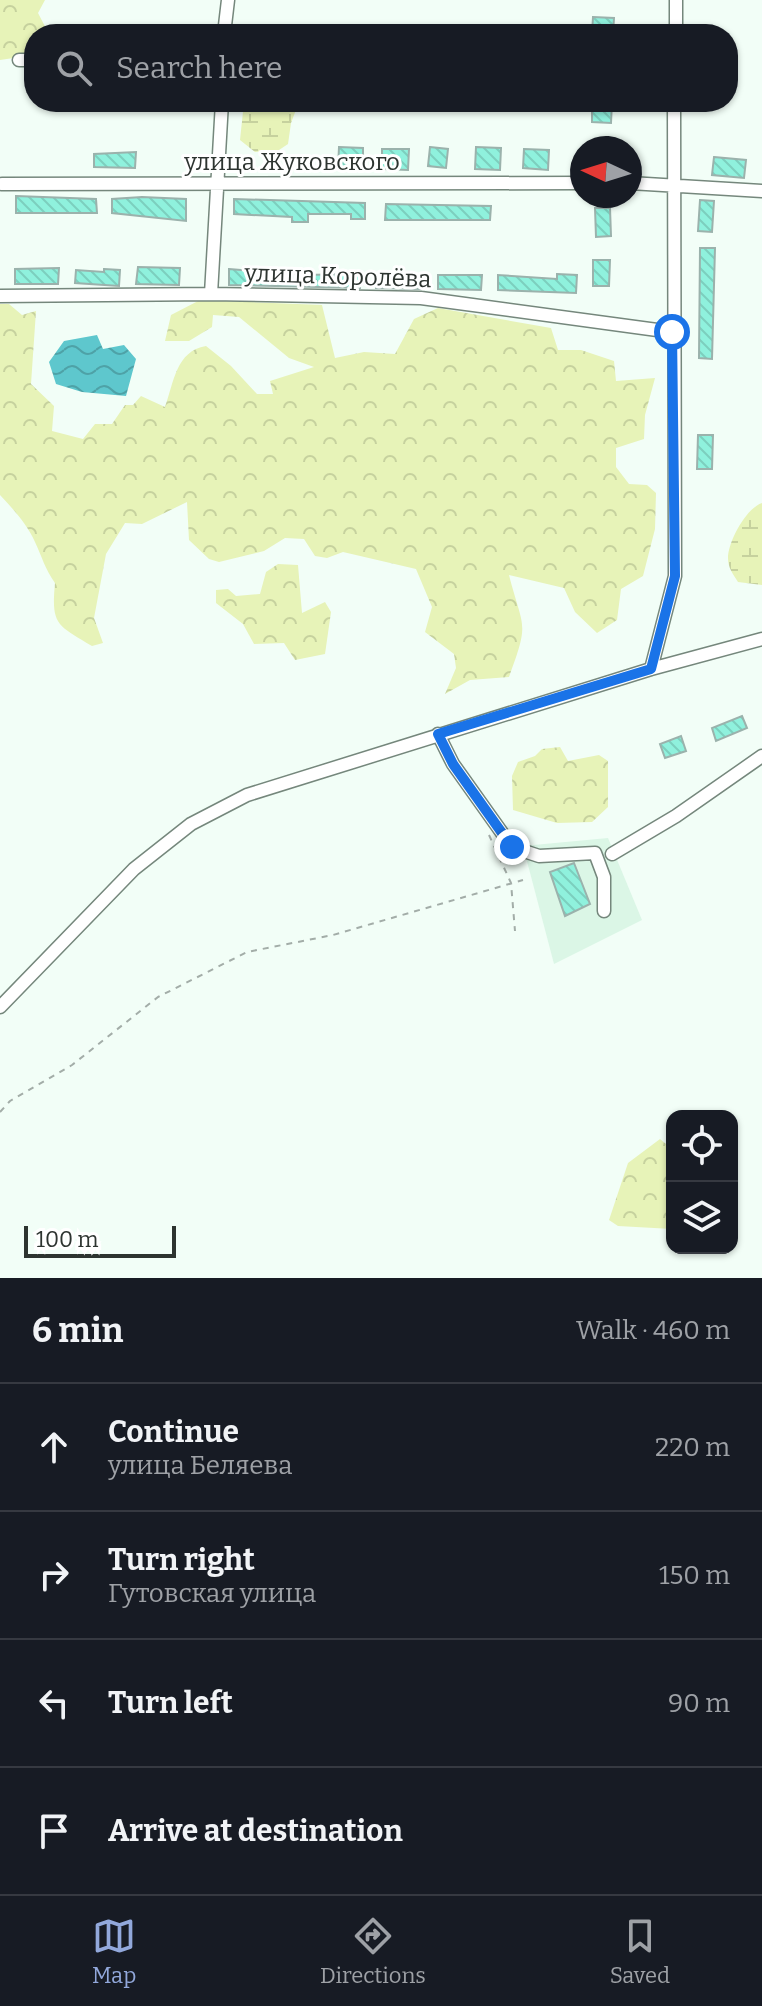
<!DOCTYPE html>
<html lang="en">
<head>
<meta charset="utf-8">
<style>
  :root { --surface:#171b24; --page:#242831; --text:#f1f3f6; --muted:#9ea1a6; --line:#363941; --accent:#92a8db }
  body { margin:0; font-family:Bitter,serif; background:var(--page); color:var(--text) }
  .controls { position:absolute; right:24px; bottom:24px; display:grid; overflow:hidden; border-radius:16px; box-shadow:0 2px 6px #0004 }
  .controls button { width:72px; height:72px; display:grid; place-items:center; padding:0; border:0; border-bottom:2px solid var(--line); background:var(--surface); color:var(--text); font:40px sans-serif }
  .compass { position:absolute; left:570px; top:136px; width:72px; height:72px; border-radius:50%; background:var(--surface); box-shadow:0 2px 6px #0004; rotate:274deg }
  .scale { position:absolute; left:24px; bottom:20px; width:152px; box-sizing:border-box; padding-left:8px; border:4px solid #2d3430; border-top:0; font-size:22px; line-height:28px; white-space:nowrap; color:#2d3430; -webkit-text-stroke:6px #fff; paint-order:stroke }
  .stop { position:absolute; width:24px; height:24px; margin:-18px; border:6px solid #1a73e8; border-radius:50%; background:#fff }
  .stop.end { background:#1a73e8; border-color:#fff; box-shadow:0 2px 8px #0008 }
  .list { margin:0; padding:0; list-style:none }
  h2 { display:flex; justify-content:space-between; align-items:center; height:104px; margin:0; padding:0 32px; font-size:34px }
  h2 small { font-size:26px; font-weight:400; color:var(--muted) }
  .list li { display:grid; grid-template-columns:52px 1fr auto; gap:24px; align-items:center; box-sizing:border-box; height:128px; padding:0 32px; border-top:2px solid var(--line) }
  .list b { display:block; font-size:30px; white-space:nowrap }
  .list p { margin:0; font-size:26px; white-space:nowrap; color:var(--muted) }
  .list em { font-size:26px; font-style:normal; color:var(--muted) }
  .icon { flex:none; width:44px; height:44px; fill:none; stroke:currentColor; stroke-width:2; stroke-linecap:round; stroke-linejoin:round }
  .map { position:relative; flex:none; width:762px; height:1278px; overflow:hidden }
  .search { position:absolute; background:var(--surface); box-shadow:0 2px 6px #0004; left:24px; right:24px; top:24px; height:88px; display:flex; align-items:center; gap:20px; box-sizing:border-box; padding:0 28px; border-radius:32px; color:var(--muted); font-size:30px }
  .sheet { height:616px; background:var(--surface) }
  nav { display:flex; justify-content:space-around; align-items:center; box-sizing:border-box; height:112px; border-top:2px solid var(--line); background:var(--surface); font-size:22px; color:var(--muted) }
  nav a { display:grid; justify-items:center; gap:4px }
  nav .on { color:var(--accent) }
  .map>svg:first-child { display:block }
  .built { fill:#dbf6e6 }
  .forest { fill:url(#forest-crowns) }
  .wetland { fill:url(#wetland-marsh) }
  .water { fill:url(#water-waves) }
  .building { fill:url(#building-back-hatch); stroke:#9bb2ac; stroke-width:2 }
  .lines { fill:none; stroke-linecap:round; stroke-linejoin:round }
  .minor-casing { stroke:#75877c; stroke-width:15 }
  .path { stroke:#a3ada8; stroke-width:2; stroke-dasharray:6 6; stroke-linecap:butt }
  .minor { stroke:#fff; stroke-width:12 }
  .route { stroke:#1a73e8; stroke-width:10 }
  .labels { text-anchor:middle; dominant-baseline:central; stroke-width:6; stroke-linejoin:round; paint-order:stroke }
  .street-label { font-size:24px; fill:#2d3430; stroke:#fff }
</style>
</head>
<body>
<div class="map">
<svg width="762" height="1278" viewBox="0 0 762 1278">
  <defs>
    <pattern id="forest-crowns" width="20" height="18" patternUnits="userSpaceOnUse" patternTransform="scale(2)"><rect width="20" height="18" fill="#e7f3b8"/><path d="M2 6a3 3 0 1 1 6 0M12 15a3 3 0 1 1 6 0" fill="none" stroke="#c6d19e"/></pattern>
    <pattern id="wetland-marsh" width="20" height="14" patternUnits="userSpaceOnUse" patternTransform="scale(2)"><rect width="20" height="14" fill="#e7f3b8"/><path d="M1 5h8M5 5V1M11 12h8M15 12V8" fill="none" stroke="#c6d19e"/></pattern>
    <pattern id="water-waves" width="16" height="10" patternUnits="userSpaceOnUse" patternTransform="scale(2)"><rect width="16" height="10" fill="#5ec7cd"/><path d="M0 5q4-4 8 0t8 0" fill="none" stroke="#4ea2a7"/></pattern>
    <pattern id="building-back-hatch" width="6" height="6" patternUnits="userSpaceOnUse" patternTransform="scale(2)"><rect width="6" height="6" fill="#8ff1dd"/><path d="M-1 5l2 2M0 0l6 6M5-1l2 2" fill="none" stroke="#7ccfbe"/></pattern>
  </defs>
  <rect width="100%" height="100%" fill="#f2fef7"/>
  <path class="built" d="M608,838L642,920L554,964L523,846Z"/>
  <path class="forest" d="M0,0H45L38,13L49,34H34V55L0,60Z
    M200,300L322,305L335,358L364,352L395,354L414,319L438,308L551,328L558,350H581L614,361L616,381L655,378L645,415L644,439L616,448V467L629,484L647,485L656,493L655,529L643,576L621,589L617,620L597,633L575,612L564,588L509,575C523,630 530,620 509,677L470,680L445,694L456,668L454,654L425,632L432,607L416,569L343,552L327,558L315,556L304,539L285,538L264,551L219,562L209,559L189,540L187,502L142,524L125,523L106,554L94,618L103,643L92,646C57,625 51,625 55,583C45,569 42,557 35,542C27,524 14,510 0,495V304H9L22,315L36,311L31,384L54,406L52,431L83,439L95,424H112L125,405H133L141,396L165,407C174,382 176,351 206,346L231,366L257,394H273L270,381L314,367L289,358L239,317L213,315L212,327L189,341H165L171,315Z
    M278,564L298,565L302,613L325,602L331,612L325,654L295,660L284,643L254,644L243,624L216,603V590L228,589L236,596L260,594L266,572Z
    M560,747L568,761L599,755L608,761V807L592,822L557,823L513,810L512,776L518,762L535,756L542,749Z
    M660,1139L672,1149V1229L618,1226L609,1220L628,1163Z"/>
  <path class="wetland" d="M244,102H299L291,123L288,144L279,150L255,152L240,140Z
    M762,503V585L738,582C733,574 728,568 728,558C728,542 746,508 762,503Z"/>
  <path class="water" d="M97,335L103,349L124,345L136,359L126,396L82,392L56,384L49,362L64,341Z"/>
  <path class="building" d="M593,17L614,18L613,34H592Z
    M592,102H612L611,123L592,122Z
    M339,147L363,148V170L338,169Z
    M430,147L448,149L446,168L428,166Z
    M476,147L501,148L500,170L475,169Z
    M382,149H409L408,170L382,169Z
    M524,149L549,150L548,170L523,168Z
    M136,152L135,168L94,167V154Z
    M714,157L746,160L744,178L712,175Z
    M16,196L96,199L97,213H16Z
    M142,197L186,199V221L112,213V199Z
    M234,199L365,203V219H351V214H308V222H292V217L234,214Z
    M700,200L714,201L712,232L698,231Z
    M386,204L491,206L490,220H385Z
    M595,208H610L611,236L596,237Z
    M700,248H715L712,359L699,358Z
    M593,260H610L609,286H593Z
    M138,267L180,268L179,285L136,284Z
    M59,268L58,284H15V269Z
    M104,269L120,270L119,286L75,283L76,270L104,272Z
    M229,269L301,275L361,274L360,288L229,285Z
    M557,274L577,275L576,293L498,290V275L557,279Z
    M377,275H422L421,289L376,288Z
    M438,275H482L481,290L438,289Z
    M698,435H713L712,469H697Z
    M742,716L747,728L716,741L712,728Z
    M681,736L686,751L665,758L660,744Z
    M574,863L590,904L565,916L550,872Z"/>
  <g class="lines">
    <g class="minor-casing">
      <path id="minor" d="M224,34L228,0
        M676,34V0
        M19,60H34
        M630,183L762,191
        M2,184L582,183
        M211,294L222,102
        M0,296L211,294L421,298L672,332
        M651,669L675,576L674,102
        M438,734L453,764L512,847L539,856L595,853L604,877V911
        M612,854L676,816L762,756
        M0,1007L134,869L191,824L247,795L651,669L762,639"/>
    </g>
    <path class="path" d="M489,835L511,883L515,931
      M0,1112L10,1101L72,1065L158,997L247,952L333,935L523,880"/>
    <use href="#minor" class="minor"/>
  </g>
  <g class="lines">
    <path class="route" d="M512,847L453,764L438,734L651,669L675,576L672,332"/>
  </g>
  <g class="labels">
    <g class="street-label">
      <text x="292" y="162">улица Жуковского</text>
      <text transform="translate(338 276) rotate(2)">улица Королёва</text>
    </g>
  </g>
</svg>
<div class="controls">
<button><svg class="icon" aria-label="locate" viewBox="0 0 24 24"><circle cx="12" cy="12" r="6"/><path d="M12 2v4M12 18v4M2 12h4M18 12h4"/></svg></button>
<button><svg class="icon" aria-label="layers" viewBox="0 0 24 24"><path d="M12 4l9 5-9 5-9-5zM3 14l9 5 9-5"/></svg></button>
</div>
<svg class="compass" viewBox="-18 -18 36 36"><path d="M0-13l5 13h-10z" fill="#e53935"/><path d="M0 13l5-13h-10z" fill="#9ea1a6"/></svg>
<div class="scale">100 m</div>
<div class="stop" style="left:672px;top:332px"></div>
<div class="stop end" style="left:512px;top:847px"></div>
<div class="search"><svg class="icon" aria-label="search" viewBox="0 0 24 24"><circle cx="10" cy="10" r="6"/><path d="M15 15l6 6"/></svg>Search here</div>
</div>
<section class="sheet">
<h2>6 min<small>Walk · 460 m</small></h2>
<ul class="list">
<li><svg class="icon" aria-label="ahead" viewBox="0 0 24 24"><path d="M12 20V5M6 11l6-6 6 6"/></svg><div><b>Continue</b><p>улица Беляева</p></div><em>220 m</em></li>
<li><svg class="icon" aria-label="right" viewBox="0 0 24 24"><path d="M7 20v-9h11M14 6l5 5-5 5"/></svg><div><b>Turn right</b><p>Гутовская улица</p></div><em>150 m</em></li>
<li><svg class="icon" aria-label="left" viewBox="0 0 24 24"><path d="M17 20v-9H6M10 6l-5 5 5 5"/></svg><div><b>Turn left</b></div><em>90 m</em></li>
<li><svg class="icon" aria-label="arrive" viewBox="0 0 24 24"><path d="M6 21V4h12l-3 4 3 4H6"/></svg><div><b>Arrive at destination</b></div></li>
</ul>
</section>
<nav>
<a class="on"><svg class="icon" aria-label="map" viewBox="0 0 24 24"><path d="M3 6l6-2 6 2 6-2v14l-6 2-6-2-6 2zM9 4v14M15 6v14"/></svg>Map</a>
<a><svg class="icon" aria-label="directions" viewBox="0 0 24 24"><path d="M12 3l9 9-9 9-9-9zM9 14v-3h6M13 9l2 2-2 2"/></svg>Directions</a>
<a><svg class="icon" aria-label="saved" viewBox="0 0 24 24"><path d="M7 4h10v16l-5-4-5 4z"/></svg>Saved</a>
</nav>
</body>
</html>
